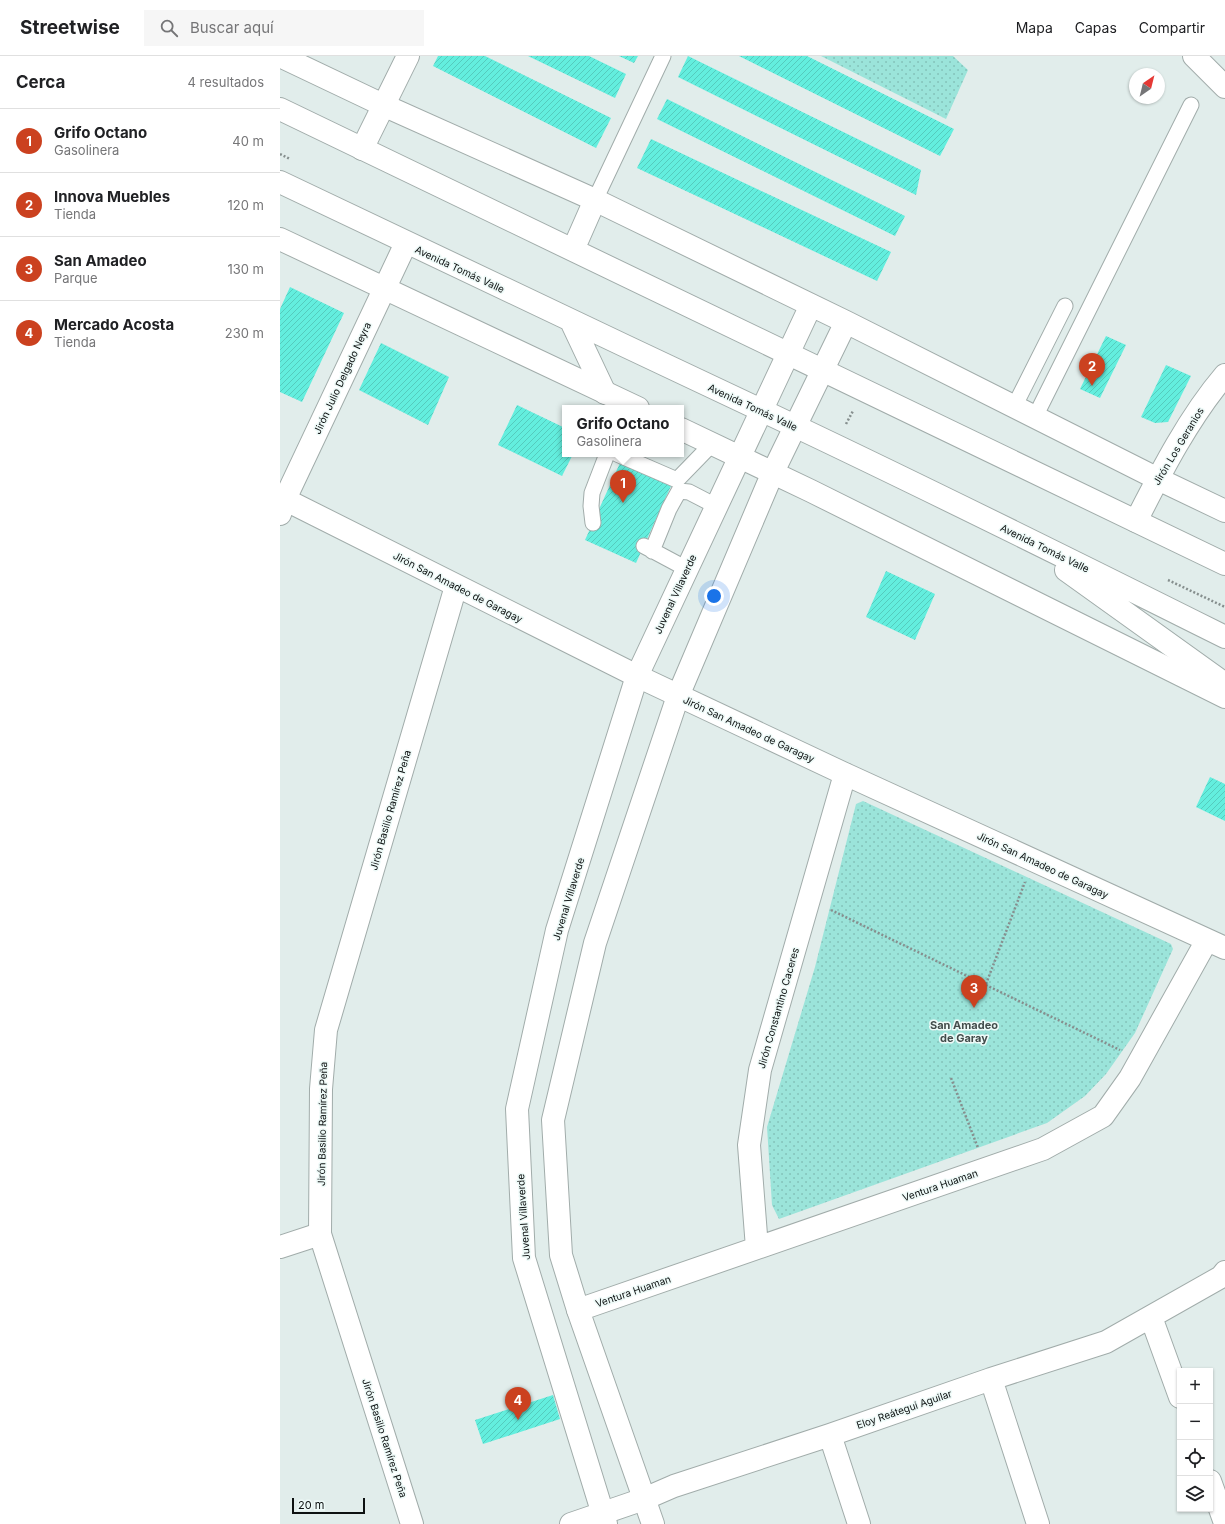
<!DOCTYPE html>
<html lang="es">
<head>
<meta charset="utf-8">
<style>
  :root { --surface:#fff; --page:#f6f6f6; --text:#202124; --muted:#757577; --line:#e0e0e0; --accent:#cb411f }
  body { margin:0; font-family:Inter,sans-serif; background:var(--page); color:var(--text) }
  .controls { position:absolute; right:12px; bottom:12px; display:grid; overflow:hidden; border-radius:0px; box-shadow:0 1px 3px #0004 }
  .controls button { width:36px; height:36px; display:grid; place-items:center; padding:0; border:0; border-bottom:1px solid var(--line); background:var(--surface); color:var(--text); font:20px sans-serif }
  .compass { position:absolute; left:849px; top:12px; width:36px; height:36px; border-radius:50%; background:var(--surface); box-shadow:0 1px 3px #0004; rotate:35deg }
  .scale { position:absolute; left:12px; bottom:10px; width:73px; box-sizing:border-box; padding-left:4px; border:2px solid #0d1111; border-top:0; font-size:11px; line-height:14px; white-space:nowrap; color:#0d1111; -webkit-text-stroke:3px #eefaf8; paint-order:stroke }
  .you { position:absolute; left:434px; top:540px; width:14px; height:14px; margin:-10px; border:3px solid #fff; border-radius:50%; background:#1a73e8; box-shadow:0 0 0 6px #1a73e833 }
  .badge { display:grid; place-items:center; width:26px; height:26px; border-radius:50%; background:var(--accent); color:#fff; font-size:13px; font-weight:700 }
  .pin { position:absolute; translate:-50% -33px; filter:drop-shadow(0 1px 2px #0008) }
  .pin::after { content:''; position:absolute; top:21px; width:14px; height:12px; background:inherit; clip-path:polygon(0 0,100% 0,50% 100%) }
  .popup { position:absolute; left:282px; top:349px; width:122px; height:52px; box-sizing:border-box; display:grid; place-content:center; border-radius:0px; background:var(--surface); filter:drop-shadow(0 1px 3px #0005); font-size:13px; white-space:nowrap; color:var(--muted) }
  .popup b { font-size:15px; color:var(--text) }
  .popup::after { content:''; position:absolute; left:50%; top:100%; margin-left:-8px; border:8px solid transparent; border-top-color:var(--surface) }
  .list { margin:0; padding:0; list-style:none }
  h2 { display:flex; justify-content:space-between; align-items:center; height:52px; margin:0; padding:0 16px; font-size:17px }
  h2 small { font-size:13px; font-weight:400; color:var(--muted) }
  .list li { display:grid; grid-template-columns:26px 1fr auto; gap:12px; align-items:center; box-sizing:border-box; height:64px; padding:0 16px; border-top:1px solid var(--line) }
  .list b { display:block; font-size:15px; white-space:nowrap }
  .list p { margin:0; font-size:13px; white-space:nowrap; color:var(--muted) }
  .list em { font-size:13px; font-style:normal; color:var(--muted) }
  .icon { flex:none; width:22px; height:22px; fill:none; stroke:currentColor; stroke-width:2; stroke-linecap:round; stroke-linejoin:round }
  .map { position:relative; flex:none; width:945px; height:1468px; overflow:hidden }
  header { display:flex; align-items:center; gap:24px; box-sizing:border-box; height:56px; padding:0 20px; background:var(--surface); border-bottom:1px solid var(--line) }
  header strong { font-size:19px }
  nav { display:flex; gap:22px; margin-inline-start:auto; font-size:14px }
  .search { width:280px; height:36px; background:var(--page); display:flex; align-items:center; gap:10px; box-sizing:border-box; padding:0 14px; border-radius:0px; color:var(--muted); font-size:15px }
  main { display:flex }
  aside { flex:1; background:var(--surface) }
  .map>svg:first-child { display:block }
  .park { fill:url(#park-dots) }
  .building { fill:url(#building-hatch) }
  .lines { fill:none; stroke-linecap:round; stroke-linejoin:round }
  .lane-casing { stroke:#a1acaa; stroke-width:17 }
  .street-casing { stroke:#a1acaa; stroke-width:24 }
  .secondary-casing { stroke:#a1acaa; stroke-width:24 }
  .primary-casing { stroke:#a1acaa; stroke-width:24 }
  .path { stroke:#868f8e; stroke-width:2.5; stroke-dasharray:2 2; stroke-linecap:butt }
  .lane { stroke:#fff; stroke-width:15 }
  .street { stroke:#fff; stroke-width:22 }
  .secondary { stroke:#fff; stroke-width:22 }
  .primary { stroke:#fff; stroke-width:22 }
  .labels { text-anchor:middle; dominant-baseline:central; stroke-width:3; stroke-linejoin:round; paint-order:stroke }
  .street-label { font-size:10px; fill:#0d1111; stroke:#eefaf8 }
  .neighbourhood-label { font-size:11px; font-weight:bold; fill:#434d4c; stroke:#eefaf8 }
</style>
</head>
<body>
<header>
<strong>Streetwise</strong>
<div class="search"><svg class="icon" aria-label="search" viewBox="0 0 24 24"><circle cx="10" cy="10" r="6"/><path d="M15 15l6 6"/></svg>Buscar aquí</div>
<nav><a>Mapa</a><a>Capas</a><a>Compartir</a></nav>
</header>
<main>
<aside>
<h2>Cerca<small>4 resultados</small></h2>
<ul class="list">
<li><span class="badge">1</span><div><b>Grifo Octano</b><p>Gasolinera</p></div><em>40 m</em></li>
<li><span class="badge">2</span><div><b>Innova Muebles</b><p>Tienda</p></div><em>120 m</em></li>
<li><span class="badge">3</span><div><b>San Amadeo</b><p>Parque</p></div><em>130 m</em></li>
<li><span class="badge">4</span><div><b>Mercado Acosta</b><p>Tienda</p></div><em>230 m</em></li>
</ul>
</aside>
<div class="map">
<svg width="945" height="1468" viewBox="0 0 945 1468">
  <defs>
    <pattern id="park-dots" width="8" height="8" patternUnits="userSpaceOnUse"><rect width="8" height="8" fill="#9be4da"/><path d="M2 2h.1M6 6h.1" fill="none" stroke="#84c3ba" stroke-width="1.8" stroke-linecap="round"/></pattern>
    <pattern id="building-hatch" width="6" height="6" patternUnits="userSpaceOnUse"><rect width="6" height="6" fill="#63eede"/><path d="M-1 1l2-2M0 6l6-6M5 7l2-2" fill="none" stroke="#55cbbd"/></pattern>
  </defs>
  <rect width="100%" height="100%" fill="#e1edeb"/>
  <path class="park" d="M541,0H673L688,14L666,63Z
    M583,745L891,888L893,893L855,977L826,1018L805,1040L767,1067L499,1163L492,1149L487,1071L535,911L576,748Z"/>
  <path class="building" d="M158,0H205L331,62L316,92L153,10Z
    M248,0H309L346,18L335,42Z
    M339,0H358L354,7Z
    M408,0L641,114L636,139L398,21Z
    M459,0H527L674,73L660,100Z
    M387,43L625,160L615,180L377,63Z
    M371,83L611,196L597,225L357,112Z
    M10,231L64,257L22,346L0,336V253Z
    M826,280L846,289L820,342L800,333Z
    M101,287L169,321L148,369L79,334Z
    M886,309L911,320L888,366L875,367L861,361Z
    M237,349L285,372V398H293L282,420L218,389Z
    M340,407L391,430L356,507L305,484Z
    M606,515L655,538L635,584L586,561Z
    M930,721L945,728V765L916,751Z
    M273,1339L280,1363L203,1388L195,1364Z"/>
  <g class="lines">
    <g class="lane-casing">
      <path id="lane" d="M315,144L383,0
        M734,351L785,250
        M755,361L911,49
        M337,398L397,424L432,388
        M313,467L311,450L312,437L327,398
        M364,490L407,513
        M372,495L389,453L399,435L409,436L436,450"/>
    </g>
    <g class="street-casing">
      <path id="street" d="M914,0L945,31
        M82,93L128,0
        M0,441L357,620L565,718L945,892
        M0,458L5,443L126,187
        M856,465C881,416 909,361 945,319
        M0,1191L40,1178
        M477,1192L469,1089L480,1014L565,718
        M298,1254L763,1093L823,1060L850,1022L927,884
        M871,1261L900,1341
        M711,1323L758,1468
        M550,1379L579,1468
        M930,1425L945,1467
        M132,1468L40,1178L41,1033L46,974L176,530
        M291,1468L364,1443L394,1430L550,1379L711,1323L826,1286L941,1221L945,1216"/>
    </g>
    <g class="secondary-casing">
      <path id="secondary" d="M0,0L103,49L315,144L566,266L878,423L945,455
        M0,183L358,352
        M401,373L531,435L945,641
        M326,1468L244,1202L237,1053L277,874L357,620L531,249
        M373,1468L298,1254L281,1199L273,1064L315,887L398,640L493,416L566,266"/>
    </g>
    <g class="primary-casing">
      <path id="primary" d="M0,53L945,508
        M0,126C172,209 346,290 519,372C662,440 803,510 945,581
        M293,194L315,144
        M291,265L325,337
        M786,514L945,628"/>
    </g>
    <path class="path" d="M0,98L10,103
      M566,368L573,355
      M888,524L945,551
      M551,854L840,994
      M706,928L745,826
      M671,1022L698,1092"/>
    <use href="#lane" class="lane"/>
    <use href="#street" class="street"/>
    <use href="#secondary" class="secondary"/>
    <use href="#primary" class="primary"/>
  </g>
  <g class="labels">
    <g class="street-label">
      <text transform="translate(180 213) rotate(25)">Avenida Tomás Valle</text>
      <text transform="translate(62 322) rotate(-65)">Jirón Julio Delgado Neyra</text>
      <text transform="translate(473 351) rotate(25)">Avenida Tomás Valle</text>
      <text transform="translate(898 390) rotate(-59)">Jirón Los Geranios</text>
      <text transform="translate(765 492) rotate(26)">Avenida Tomás Valle</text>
      <text transform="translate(178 531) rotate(27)">Jirón San Amadeo de Garagay</text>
      <text transform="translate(395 538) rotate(-65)">Juvenal Villaverde</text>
      <text transform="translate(469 673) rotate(25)">Jirón San Amadeo de Garagay</text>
      <text transform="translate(110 754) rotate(-74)">Jirón Basilio Ramírez Peña</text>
      <text transform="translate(763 809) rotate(25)">Jirón San Amadeo de Garagay</text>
      <text transform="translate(288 843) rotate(-73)">Juvenal Villaverde</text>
      <text transform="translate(498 952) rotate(-74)">Jirón Constantino Caceres</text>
      <text transform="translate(42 1068) rotate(-89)">Jirón Basilio Ramírez Peña</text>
      <text transform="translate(660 1129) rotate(-19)">Ventura Huaman</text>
      <text transform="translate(243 1161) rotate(-94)">Juvenal Villaverde</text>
      <text transform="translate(353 1235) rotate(-19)">Ventura Huaman</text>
      <text transform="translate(624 1353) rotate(-19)">Eloy Reátegui Aguilar</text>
      <text transform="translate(105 1382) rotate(72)">Jirón Basilio Ramírez Peña</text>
    </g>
    <g class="neighbourhood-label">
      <text x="684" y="969">San Amadeo<tspan x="684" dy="13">de Garay</tspan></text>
    </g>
  </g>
</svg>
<div class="controls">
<button>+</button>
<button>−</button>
<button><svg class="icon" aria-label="locate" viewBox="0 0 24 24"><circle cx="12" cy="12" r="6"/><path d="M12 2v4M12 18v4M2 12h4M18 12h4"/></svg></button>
<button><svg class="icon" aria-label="layers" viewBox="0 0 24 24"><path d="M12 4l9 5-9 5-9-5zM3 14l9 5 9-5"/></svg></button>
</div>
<svg class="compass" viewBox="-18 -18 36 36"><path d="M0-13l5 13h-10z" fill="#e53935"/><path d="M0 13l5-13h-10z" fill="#757577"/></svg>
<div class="scale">20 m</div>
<div class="you"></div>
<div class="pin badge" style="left:343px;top:447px">1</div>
<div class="popup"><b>Grifo Octano</b>Gasolinera</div>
<div class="pin badge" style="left:812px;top:330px">2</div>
<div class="pin badge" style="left:694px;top:952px">3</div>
<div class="pin badge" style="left:238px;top:1364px">4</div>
</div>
</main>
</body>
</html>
